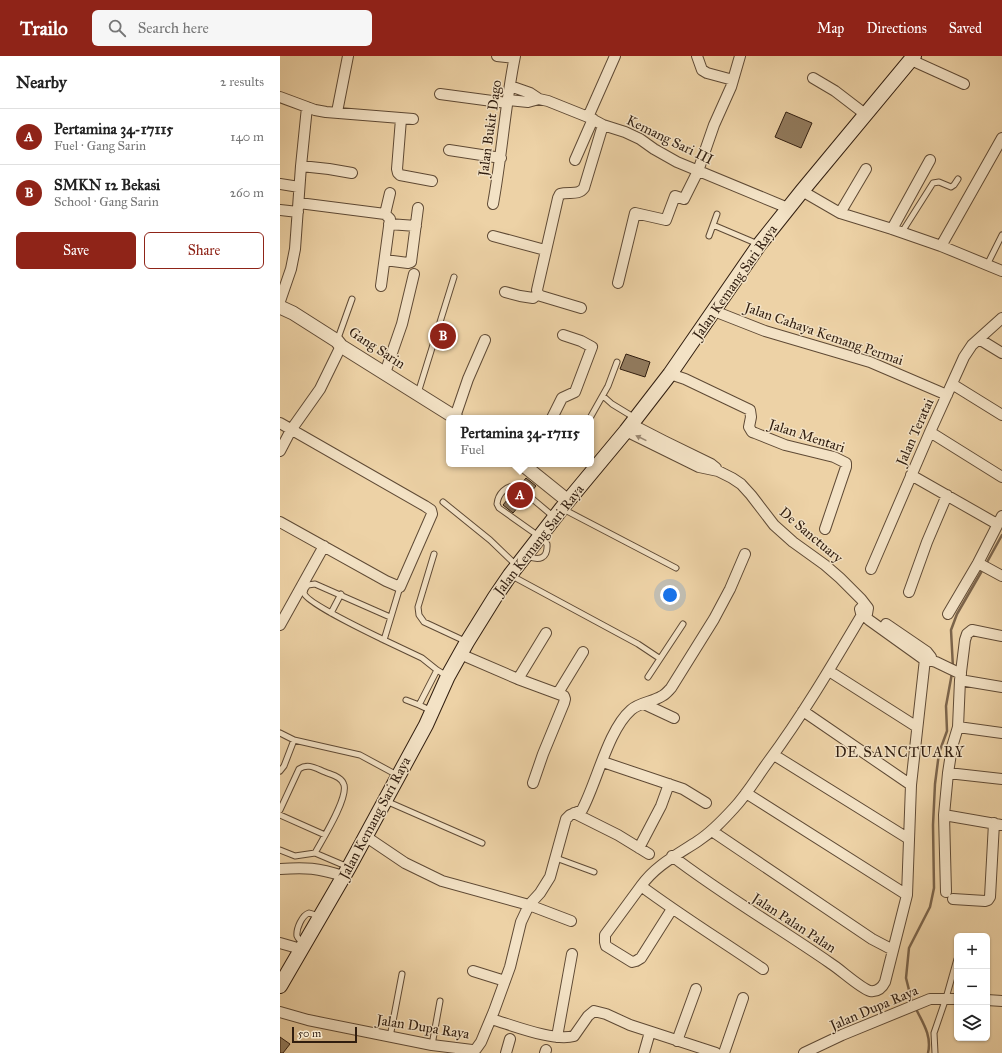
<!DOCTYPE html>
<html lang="en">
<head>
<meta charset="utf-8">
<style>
  :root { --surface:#fff; --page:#f6f6f6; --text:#222; --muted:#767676; --line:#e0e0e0; --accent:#8f2418 }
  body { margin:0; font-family:"IM FELL Great Primer",serif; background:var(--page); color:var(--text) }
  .controls { position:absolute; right:12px; bottom:12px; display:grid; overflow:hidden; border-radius:6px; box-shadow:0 1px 3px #0004 }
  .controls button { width:36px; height:36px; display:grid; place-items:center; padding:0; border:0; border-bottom:1px solid var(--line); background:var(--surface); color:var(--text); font:20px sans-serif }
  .scale { position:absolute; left:12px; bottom:10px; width:65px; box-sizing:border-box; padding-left:4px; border:2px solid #301d0f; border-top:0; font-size:11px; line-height:14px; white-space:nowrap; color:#301d0f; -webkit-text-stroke:3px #f3e2c5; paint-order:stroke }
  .you { position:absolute; left:390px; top:539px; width:14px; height:14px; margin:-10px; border:3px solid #fff; border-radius:50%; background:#1a73e8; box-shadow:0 0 0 6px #1a73e833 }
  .badge { display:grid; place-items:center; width:26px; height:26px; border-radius:50%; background:var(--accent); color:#fff; font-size:13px; font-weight:700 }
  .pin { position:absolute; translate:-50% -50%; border:2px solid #fff; box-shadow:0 1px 4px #0006 }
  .popup { position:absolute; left:166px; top:359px; width:148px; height:52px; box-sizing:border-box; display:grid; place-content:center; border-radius:6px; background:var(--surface); filter:drop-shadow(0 1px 3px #0005); font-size:13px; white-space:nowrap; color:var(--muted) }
  .popup b { font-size:15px; color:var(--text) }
  .popup::after { content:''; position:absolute; left:50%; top:100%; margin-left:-8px; border:8px solid transparent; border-top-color:var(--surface) }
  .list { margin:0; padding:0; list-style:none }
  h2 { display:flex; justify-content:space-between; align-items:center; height:52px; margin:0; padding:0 16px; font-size:17px }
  h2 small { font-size:13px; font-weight:400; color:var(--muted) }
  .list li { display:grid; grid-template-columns:26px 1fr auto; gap:12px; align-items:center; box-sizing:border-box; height:56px; padding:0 16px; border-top:1px solid var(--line) }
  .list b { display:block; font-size:15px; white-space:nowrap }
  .list p { margin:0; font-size:13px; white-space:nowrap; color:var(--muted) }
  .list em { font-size:13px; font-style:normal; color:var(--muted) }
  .actions { display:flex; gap:8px; padding:12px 16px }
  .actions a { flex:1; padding:9px 0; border:1px solid var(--accent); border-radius:6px; text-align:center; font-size:14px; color:var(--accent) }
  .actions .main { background:var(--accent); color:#fff }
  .icon { flex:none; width:22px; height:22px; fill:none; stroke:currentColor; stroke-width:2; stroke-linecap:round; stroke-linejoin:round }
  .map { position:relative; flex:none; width:722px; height:997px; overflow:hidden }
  header { display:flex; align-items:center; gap:24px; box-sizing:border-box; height:56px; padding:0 20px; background:var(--accent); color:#fff }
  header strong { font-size:19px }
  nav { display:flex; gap:22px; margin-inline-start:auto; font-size:14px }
  .search { width:280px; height:36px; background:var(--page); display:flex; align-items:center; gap:10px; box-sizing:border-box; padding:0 14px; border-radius:6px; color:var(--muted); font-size:15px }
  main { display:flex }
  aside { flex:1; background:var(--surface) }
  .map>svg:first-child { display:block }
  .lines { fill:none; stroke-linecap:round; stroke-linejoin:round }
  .stream { stroke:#7b644b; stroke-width:2.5 }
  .building { fill:#927b5e; stroke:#301d0f }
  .service-casing { stroke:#5f4a35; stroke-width:7 }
  .minor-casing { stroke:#5f4a35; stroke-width:12 }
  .tertiary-casing { stroke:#5f4a35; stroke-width:15 }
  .secondary-casing { stroke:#301d0f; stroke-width:16 }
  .service { stroke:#f3e2c5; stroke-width:5 }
  .minor { stroke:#f3e2c5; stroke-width:10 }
  .tertiary { stroke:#f3e2c5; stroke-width:13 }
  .secondary { stroke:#f3e2c5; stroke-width:14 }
  .oneway { fill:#9b8973 }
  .labels { text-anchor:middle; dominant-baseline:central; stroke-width:3; stroke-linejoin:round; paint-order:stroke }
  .street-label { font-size:14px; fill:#301d0f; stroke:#f3e2c5 }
  .neighbourhood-label { font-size:15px; letter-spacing:1px; fill:#301d0f; stroke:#f3e2c5 }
</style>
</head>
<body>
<header>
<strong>Trailo</strong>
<div class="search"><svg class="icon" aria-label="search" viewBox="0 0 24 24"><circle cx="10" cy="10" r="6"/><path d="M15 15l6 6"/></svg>Search here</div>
<nav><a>Map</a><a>Directions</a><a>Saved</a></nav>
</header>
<main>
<aside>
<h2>Nearby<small>2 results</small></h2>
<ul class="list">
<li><span class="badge">A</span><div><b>Pertamina 34-17115</b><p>Fuel · Gang Sarin</p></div><em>140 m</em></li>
<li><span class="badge">B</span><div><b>SMKN 12 Bekasi</b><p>School · Gang Sarin</p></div><em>260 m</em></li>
</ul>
<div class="actions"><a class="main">Save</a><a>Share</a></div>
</aside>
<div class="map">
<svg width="722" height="997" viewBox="0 0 722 997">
  <rect width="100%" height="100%" fill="#edd2a6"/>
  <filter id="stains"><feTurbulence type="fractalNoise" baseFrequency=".005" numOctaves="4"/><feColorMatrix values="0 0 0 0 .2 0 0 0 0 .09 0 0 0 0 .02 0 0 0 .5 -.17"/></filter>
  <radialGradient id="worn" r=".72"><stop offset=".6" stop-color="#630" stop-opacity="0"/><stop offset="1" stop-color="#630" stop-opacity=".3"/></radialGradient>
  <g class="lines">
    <path class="stream" d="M706,508L722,479
      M673,612L671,574L677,558L703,513
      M632,946L626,922L629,892L650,851L654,832L653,769L655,728L659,697L667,675L666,650L672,617
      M636,953C643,967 652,980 648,997"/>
  </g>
  <path class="building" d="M506,56L532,67L521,92L495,81Z
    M346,298L370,306L365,321L340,313Z
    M246,422L256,430L251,436L241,428Z
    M235,434L246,442L233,457L223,449Z
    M0,981L10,988L3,997H0Z"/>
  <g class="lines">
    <g class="service-casing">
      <path id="service" d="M433,169L478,188
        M622,176L653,127L659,126L671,131L674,129L678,123
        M429,180L437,158
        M707,209L722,179
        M57,285L72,243
        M138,337L174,221
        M323,340L332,348L355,362
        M310,362L328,330L337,306
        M163,446L210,484L236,509
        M283,453L396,512
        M154,498L138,551L139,559L144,566L187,586
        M247,500C259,505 268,503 267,488L260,481L219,452L217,448C218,438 226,429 237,430L274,461
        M232,520L358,588L379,602
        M120,531L104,584L142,602L157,614L167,620
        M51,557L61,538
        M104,584C92,578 26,547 24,537C24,534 26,531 28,529L35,528L110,561
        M368,621L403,568
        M126,644L139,649
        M152,655L139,649L157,614
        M0,677L14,684L80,699L117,719
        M0,715L4,710L14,684
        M106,745L202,787
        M0,754L19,713C28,707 35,712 45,716C52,719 62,721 64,729C68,743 42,784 35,797
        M0,759L45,779
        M0,794L15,800L35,797L68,811
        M276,802L314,816
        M23,888C21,885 18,883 17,880C16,873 22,859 29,857L39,860
        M110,981L122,918
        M152,989L160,945
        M655,997L654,977L666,942L677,903"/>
    </g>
    <g class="minor-casing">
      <path id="minor" d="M217,0L234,2
        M417,0L422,14L427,17L453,24
        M631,4L684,28
        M533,22L555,35L585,58
        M230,30L250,37L259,43L268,45L308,61L323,69L345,76L360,83L374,93L397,106L508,152
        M160,38L227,47
        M0,41L35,54L46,56L133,63
        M228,44L248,46L259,43
        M57,56L68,0
        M308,61L335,0
        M121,63L117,113L118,117L120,119L152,125
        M169,94L221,102
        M295,104L313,63
        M21,110L49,113L72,117
        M0,128L19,131
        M522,135L560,157L612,173L661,190L722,215
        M19,147L105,158L110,163L101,230
        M213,148C222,99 225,49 235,0
        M0,154L18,156
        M560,157L586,113
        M105,158L110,137
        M109,168L136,170
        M612,173L650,104
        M213,180L265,194
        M661,190L722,82
        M105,204L128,207L131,206L138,152
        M338,227L355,157L386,164L395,140L404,143L418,115L434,69L451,31L460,0
        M225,236L240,240L253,242L258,238
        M0,245L11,213L15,193L21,110L27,51
        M301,252L261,240L258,238L257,234L278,142L280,138C289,135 298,140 304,132L323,69
        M434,255L485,275L590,306L667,339
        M699,283L722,297
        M105,317L122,268L134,218
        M390,318L405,323L470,354L471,361L469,371L472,376L475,377L505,389L554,401L566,407V411L545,473
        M672,328L722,359
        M175,361L188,323L205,284
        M272,362L282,342L295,336L312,291L301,285L283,279
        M0,367L145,450L151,454L152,458L120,531L106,525L0,466
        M351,368L384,385L431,408L436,412
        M346,375L419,411L438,415L452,422L461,428L471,439L494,469L513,486L545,509L560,522L581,543L588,552L587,558L583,559L581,557L580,553L582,551L586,550
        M650,376L722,421
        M0,395L11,374L40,333L61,290
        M631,419L717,468
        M698,507L722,520
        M591,513L650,376L684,301L692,289L722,262
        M629,536L647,486L667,439
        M668,558L698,507L722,460
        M584,559L589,564L642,602L656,606L681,618
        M606,568L647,596L651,601
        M0,569L44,490
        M180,598L238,623L284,640L285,643L284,647L263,698L253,727
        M549,615L637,671
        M238,623L266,577
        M680,624L722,631
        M278,637L303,596
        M364,648L394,662
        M523,655L631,729
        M678,671L722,677
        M494,699L629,783
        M323,706L403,733L426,747
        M668,717L722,723
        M466,737L627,839
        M294,757L338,779L369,798
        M664,759L722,769
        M432,775L592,883L613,894
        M85,780L125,807L162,825L249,849L291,865
        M359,792L381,750L389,728
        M392,800C443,839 498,871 550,907C560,913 580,932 590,935C597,936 602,932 605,926L627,839L631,729L645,603L647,596
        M0,813C26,811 38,812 63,820
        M361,830L325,879V886L326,890L352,906L356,905L361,902L392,853
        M666,836L664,759L668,717L672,691L678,671L680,624L685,584L687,578L692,574L722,580
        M673,843L705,845L708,844L710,841L714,767
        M0,887L21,893
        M483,913C442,885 400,859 361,830C376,809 397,799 418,785C432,776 443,764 454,752C467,738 477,721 488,706C522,660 551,611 580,562L583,559
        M193,915L225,925
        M707,944L722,945
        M0,956L28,964L152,989L192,994L196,993L201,986L214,955L230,911L241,866L249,849L260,837L270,821L286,763L290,759L302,754C317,726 328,674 351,654C360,646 373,646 382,640C386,638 389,634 391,632L434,563L450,533L465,498
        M211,963C232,969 274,986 294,980L308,960L314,955L326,958L350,969L436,997
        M277,981L292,898
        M397,985L416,933
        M226,997L230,983
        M265,997L266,994
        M364,997L370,976
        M444,997L463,942
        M524,997L562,979L650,943H677"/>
    </g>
    <g class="tertiary-casing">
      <path id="tertiary" d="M0,251L13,257L57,285L61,290L176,362
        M242,408L288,445"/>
    </g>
    <g class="secondary-casing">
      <path id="secondary" d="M0,930L69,811L146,669L168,620L187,586L215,541L230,519L282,452L346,375L390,318L479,189L522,135L634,0"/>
    </g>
    <use href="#service" class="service"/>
    <use href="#minor" class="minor"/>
    <use href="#tertiary" class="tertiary"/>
    <use href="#secondary" class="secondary"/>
  </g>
  <defs><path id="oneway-solid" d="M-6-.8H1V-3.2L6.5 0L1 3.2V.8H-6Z"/></defs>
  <use class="oneway" href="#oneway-solid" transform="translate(361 382) rotate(-154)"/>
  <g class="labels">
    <g class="street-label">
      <text transform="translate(210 72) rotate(-82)">Jalan Bukit Dago</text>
      <text transform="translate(390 84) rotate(26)">Kemang Sari III</text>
      <text transform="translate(455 226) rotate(-55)">Jalan Kemang Sari Raya</text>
      <text transform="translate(544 278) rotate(19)">Jalan Cahaya Kemang Permai</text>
      <text transform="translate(97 292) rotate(33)">Gang Sarin</text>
      <text transform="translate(635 376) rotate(-66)">Jalan Teratai</text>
      <text transform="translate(527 380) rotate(18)">Jalan Mentari</text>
      <text transform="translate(531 479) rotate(40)">De Sanctuary</text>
      <text transform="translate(259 484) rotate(-52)">Jalan Kemang Sari Raya</text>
      <text transform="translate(95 762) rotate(-62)">Jalan Kemang Sari Raya</text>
      <text transform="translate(514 867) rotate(33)">Jalan Palan Palan</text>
      <text transform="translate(594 952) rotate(-23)">Jalan Dupa Raya</text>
      <text transform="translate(143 971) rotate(9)">Jalan Dupa Raya</text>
    </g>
    <g class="neighbourhood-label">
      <text x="620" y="696">DE SANCTUARY</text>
    </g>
  </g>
  <rect width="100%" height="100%" filter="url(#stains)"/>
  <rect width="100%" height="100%" fill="url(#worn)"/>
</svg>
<div class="controls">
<button>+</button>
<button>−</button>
<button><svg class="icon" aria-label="layers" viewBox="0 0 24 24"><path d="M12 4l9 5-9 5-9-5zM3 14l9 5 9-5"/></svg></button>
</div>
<div class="scale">50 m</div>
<div class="you"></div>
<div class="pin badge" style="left:240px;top:439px">A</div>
<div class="popup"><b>Pertamina 34-17115</b>Fuel</div>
<div class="pin badge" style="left:163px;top:280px">B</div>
</div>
</main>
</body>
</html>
